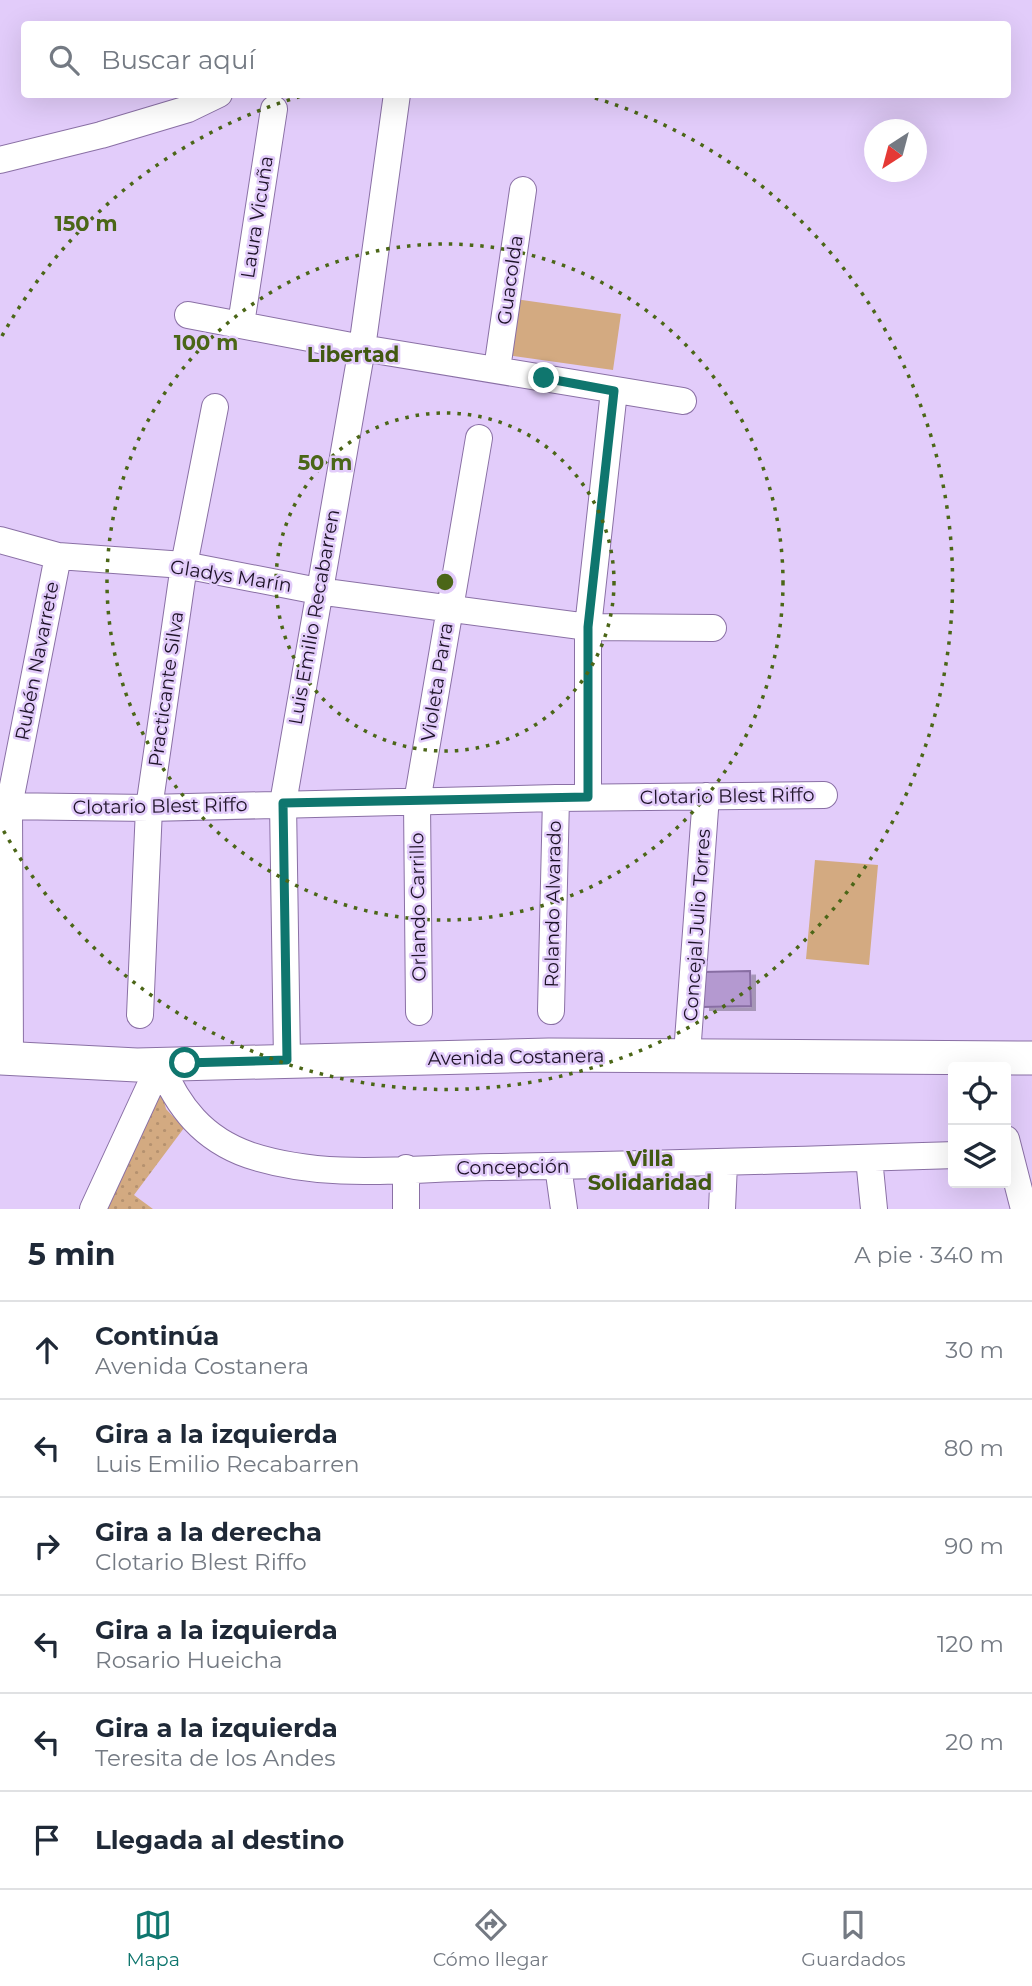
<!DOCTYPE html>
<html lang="es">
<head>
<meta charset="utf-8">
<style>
  :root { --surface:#fff; --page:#f2f2f3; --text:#1f2937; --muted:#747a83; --line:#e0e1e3; --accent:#0f766e }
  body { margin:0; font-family:Montserrat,sans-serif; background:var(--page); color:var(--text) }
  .controls { position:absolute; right:21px; bottom:21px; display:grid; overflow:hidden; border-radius:7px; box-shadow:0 7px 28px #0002 }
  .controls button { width:63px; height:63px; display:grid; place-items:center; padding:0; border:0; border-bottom:2px solid var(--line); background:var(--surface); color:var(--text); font:35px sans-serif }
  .compass { position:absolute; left:864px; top:119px; width:63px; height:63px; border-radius:50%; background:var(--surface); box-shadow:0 7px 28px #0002; rotate:216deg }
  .stop { position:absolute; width:21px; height:21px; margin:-16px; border:5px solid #0f766e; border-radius:50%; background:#fff }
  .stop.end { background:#0f766e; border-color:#fff; box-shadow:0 2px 7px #0008 }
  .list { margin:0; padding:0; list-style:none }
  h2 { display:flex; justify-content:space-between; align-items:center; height:91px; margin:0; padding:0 28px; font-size:30px }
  h2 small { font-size:23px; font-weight:400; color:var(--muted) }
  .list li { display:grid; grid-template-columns:46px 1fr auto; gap:21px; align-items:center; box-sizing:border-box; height:98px; padding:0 28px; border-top:2px solid var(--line) }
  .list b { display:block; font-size:26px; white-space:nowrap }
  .list p { margin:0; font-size:23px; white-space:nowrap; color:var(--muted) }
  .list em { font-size:23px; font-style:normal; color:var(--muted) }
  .icon { flex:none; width:38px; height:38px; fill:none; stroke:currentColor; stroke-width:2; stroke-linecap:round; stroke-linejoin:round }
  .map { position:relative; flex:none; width:1032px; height:1209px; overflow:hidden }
  .search { position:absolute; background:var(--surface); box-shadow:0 7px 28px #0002; left:21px; right:21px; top:21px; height:77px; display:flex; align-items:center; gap:18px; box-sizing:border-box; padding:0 24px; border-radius:7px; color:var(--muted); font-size:26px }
  .sheet { height:679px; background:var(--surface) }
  nav { display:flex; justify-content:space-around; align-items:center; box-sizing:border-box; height:98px; border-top:2px solid var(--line); background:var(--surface); font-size:19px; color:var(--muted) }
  nav a { display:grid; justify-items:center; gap:4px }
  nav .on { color:var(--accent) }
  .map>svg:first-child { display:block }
  .park { fill:url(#park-dots) }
  .pitch { fill:#d3aa81 }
  .building { fill:#b499d0; stroke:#886ea3; stroke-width:2; filter:url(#shadow) }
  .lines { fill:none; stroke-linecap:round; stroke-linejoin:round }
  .minor-casing { stroke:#8a70a5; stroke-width:28 }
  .tertiary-casing { stroke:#8a70a5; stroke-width:35 }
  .minor { stroke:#fff; stroke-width:26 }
  .tertiary { stroke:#fff; stroke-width:33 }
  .route { stroke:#0f766e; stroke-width:9 }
  .ring { fill:none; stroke:#4b6617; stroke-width:3.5; stroke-dasharray:3.5 7 }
  .labels { text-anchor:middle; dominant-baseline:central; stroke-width:5; stroke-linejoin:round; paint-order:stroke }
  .street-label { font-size:19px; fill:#1d1227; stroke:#e2ccfa }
  .neighbourhood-label { font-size:21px; font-weight:bold; fill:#415911; stroke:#e2ccfa }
  .centre { fill:#4b6617; stroke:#e2ccfa; stroke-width:3.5 }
  .ring-label { font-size:21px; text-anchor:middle; font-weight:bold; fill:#4b6617; stroke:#e2ccfa; stroke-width:5; stroke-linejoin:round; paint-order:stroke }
</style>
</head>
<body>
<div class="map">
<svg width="1032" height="1209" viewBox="0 0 1032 1209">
  <defs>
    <pattern id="park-dots" width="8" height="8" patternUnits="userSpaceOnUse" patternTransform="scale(1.75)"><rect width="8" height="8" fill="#d3aa81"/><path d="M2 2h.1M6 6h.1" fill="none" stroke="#b5916f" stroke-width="1.8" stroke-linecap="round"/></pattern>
    <filter id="shadow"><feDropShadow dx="8" dy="4.5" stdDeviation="0" flood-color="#0004"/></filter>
  </defs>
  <rect width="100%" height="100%" fill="#e2ccfa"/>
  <path class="park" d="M159,1081L166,1109L184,1128L134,1195L153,1209H101Z"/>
  <path class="pitch" d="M515,299L621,314L613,370L507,355Z
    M815,860L878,865L869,965L806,959Z"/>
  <path class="building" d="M750,971L751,1006L702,1007V972Z"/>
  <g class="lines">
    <g class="minor-casing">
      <path id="minor" d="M0,160L101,135L188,109L219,94
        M188,315L362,348L683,401
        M241,324L274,109
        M497,369L523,190
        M0,540L58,556L184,565L318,591L588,627L713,628
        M588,797V627L614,391
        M0,806L149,808L556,798L824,795
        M551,1011L556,798
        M419,1012L417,802L479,438
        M140,1015L149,808L184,565L215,407
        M687,1054L706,796
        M10,1058L9,806L58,556
        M287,1061L283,803L362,348L397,94
        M160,1064C178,1107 203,1139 249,1155C328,1181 411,1168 492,1167C646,1165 799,1160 953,1155
        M1006,1139L1024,1209
        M869,1158L874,1209
        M558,1166L564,1209
        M406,1168V1209
        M93,1209L160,1064
        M722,1209L724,1164"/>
    </g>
    <g class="tertiary-casing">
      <path id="tertiary" d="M0,1058L137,1065L549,1055L1032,1058"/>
    </g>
    <use href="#minor" class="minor"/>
    <use href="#tertiary" class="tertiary"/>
  </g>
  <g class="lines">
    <path class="route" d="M185,1063L287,1060L283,803L588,797V627L614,391L544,378"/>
  </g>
  <g class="ring">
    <circle cx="445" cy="582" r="169"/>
    <circle cx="445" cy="582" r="338"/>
    <path d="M2 336A507 507 0 0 1 305 95M585 95A507 507 0 1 1 2 828"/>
  </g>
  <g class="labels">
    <g class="street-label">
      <text transform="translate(257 217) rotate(-81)">Laura Vicuña</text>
      <text transform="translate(510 280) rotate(-82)">Guacolda</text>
      <text transform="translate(231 576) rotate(9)">Gladys Marín</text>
      <text transform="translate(314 617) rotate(-80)">Luis Emilio Recabarren</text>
      <text transform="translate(37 661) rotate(-79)">Rubén Navarrete</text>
      <text transform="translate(437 682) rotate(-81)">Violeta Parra</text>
      <text transform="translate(166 689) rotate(-82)">Practicante Silva</text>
      <text transform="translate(727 796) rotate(-1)">Clotario Blest Riffo</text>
      <text transform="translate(160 806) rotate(-1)">Clotario Blest Riffo</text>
      <text transform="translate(553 904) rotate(-89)">Rolando Alvarado</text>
      <text transform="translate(418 907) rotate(-91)">Orlando Carrillo</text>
      <text transform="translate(697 925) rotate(-86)">Concejal Julio Torres</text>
      <text transform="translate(516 1057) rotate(-1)">Avenida Costanera</text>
      <text transform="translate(513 1167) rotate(-1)">Concepción</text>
    </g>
    <g class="neighbourhood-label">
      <text x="353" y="354">Libertad</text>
      <text x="650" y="1158">Villa<tspan x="650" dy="24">Solidaridad</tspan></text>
    </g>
  </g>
  <circle cx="445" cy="582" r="10" class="centre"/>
  <g class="ring-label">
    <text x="86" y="231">150 m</text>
    <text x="206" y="350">100 m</text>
    <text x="325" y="470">50 m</text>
  </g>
</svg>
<div class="controls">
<button><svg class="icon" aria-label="locate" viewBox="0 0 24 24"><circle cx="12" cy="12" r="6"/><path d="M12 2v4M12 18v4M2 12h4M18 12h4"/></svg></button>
<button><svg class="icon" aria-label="layers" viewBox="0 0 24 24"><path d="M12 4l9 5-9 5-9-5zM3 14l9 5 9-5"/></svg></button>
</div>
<svg class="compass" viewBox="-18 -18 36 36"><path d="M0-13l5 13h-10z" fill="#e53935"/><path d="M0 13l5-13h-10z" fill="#747a83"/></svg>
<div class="stop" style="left:185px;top:1063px"></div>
<div class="stop end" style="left:544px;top:378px"></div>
<div class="search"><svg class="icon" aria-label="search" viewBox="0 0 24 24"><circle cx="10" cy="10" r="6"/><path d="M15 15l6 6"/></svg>Buscar aquí</div>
</div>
<section class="sheet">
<h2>5 min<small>A pie · 340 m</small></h2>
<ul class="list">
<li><svg class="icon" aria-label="ahead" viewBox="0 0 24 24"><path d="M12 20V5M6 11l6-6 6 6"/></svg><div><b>Continúa</b><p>Avenida Costanera</p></div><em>30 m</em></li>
<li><svg class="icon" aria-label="left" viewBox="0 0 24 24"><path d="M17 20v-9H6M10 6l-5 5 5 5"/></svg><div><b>Gira a la izquierda</b><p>Luis Emilio Recabarren</p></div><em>80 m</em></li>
<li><svg class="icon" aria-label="right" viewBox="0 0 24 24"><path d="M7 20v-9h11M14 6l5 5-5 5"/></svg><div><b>Gira a la derecha</b><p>Clotario Blest Riffo</p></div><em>90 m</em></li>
<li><svg class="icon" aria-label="left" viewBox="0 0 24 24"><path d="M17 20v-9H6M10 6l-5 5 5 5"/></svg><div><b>Gira a la izquierda</b><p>Rosario Hueicha</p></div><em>120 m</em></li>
<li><svg class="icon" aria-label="left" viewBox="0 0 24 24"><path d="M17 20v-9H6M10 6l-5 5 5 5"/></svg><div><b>Gira a la izquierda</b><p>Teresita de los Andes</p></div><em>20 m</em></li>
<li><svg class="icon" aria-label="arrive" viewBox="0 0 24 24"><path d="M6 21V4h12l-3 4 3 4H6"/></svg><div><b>Llegada al destino</b></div></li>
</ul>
</section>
<nav>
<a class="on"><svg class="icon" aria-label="map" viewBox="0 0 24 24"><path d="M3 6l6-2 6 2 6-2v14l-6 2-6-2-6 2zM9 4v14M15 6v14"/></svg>Mapa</a>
<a><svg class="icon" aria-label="directions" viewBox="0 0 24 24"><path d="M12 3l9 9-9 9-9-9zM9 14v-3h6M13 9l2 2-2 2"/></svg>Cómo llegar</a>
<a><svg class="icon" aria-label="saved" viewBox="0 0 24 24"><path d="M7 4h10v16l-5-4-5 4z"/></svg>Guardados</a>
</nav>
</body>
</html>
